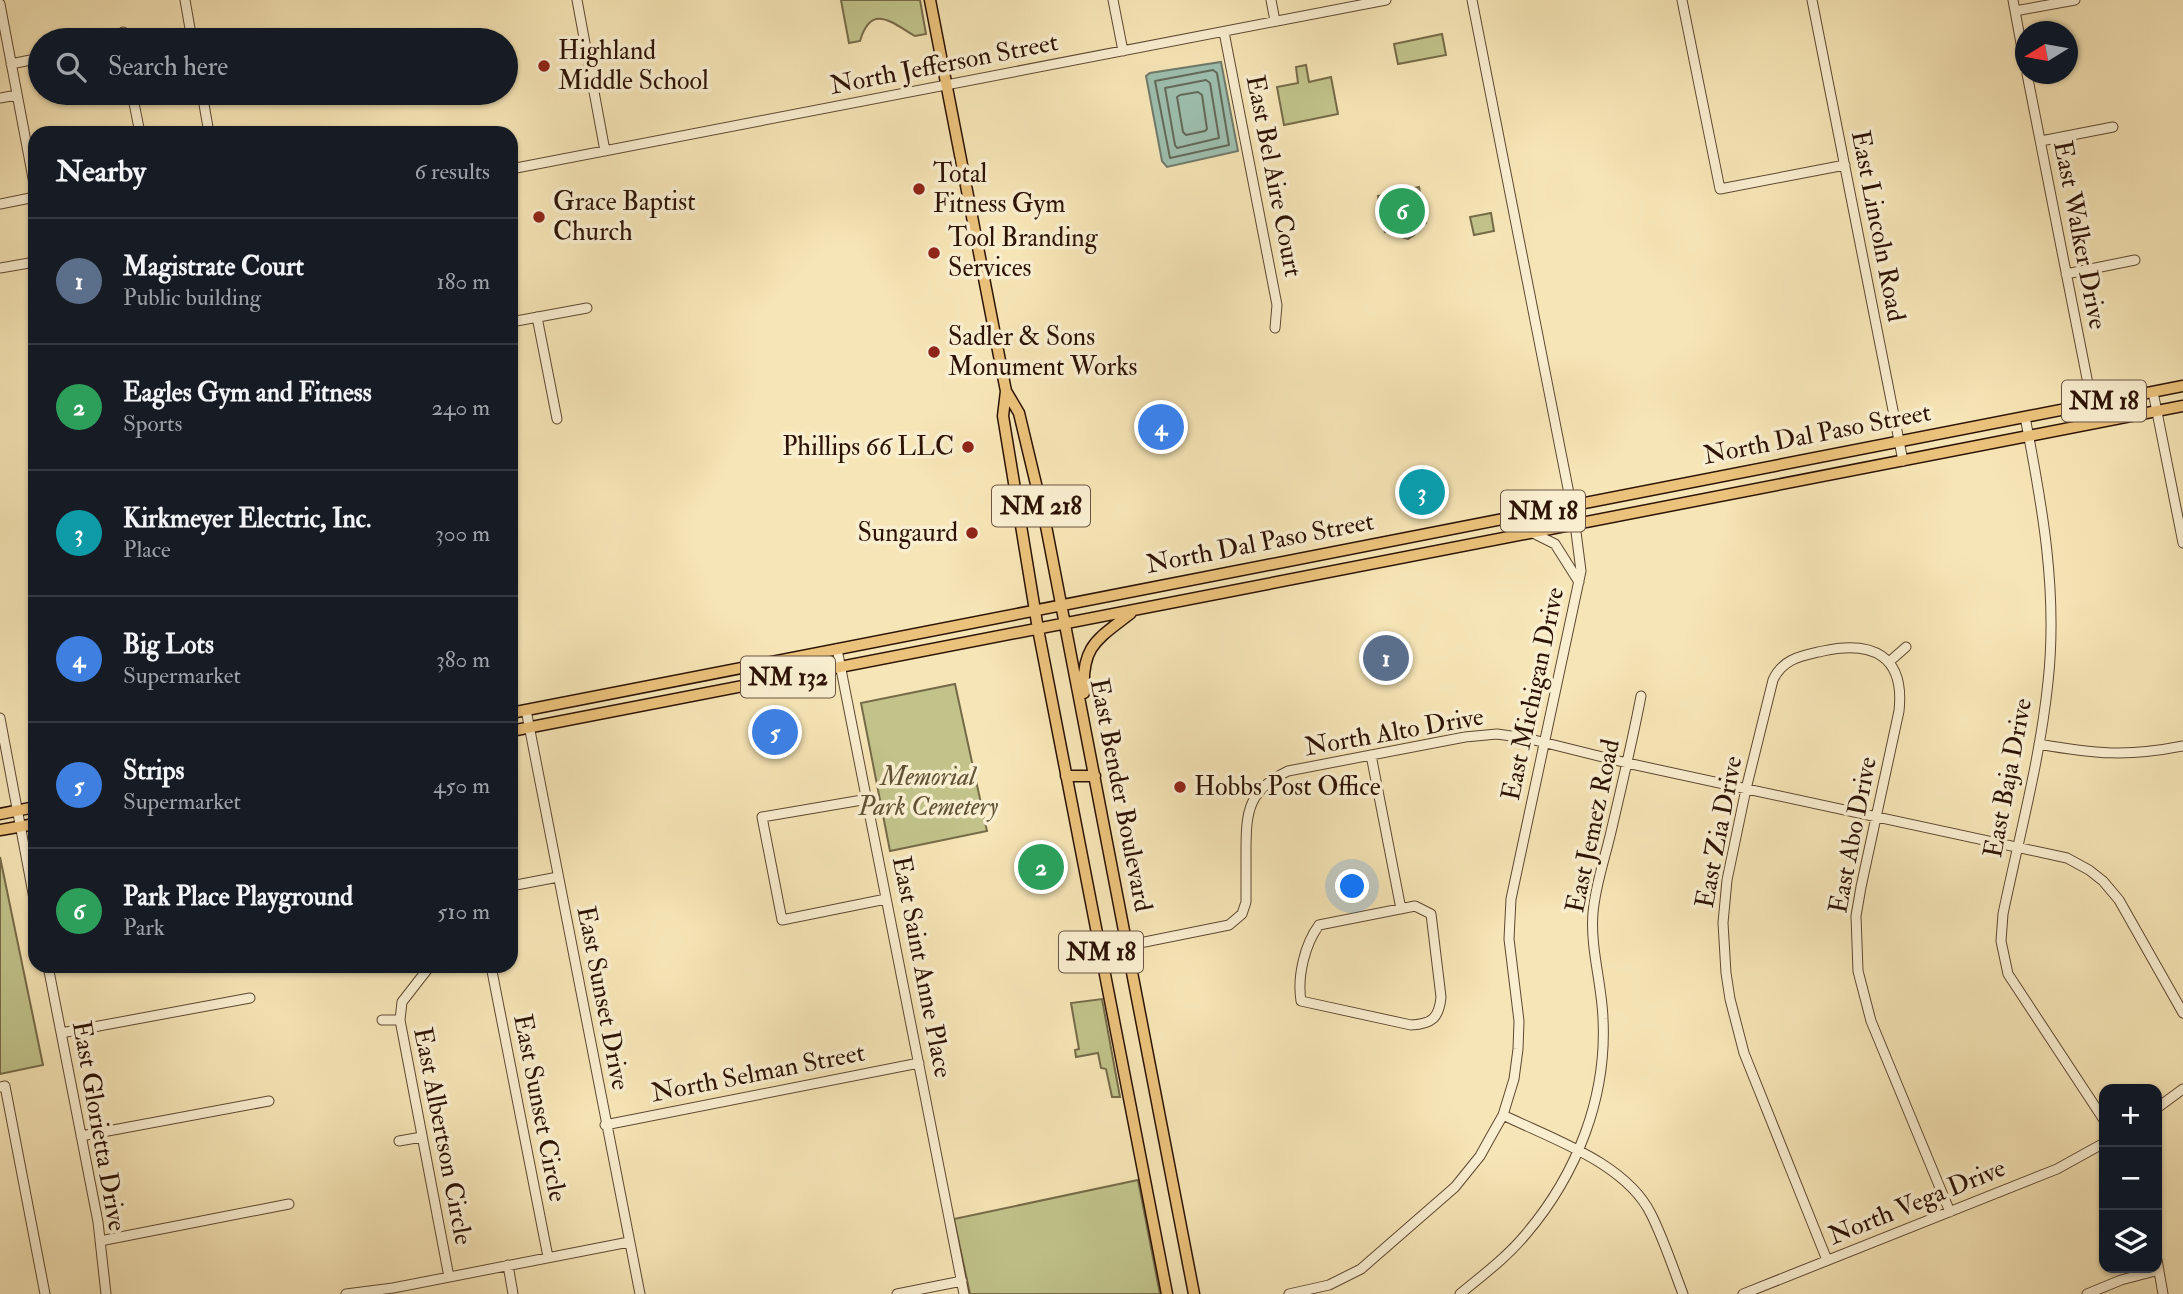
<!DOCTYPE html>
<html lang="en">
<head>
<meta charset="utf-8">
<style>
  :root { --surface:#171b24; --page:#242831; --text:#f1f3f6; --muted:#9ea1a6; --line:#363941; --accent:#b45309 }
  body { margin:0; font-family:"IM FELL Double Pica",serif; background:var(--page); color:var(--text) }
  .controls { position:absolute; right:21px; bottom:21px; display:grid; overflow:hidden; border-radius:14px; box-shadow:0 2px 5px #0004 }
  .controls button { width:63px; height:63px; display:grid; place-items:center; padding:0; border:0; border-bottom:2px solid var(--line); background:var(--surface); color:var(--text); font:35px sans-serif }
  .compass { position:absolute; left:2015px; top:21px; width:63px; height:63px; border-radius:50%; background:var(--surface); box-shadow:0 2px 5px #0004; rotate:259deg }
  .you { position:absolute; left:1353px; top:887px; width:24px; height:24px; margin:-18px; border:5px solid #fff; border-radius:50%; background:#1a73e8; box-shadow:0 0 0 10px #1a73e833 }
  .badge { display:grid; place-items:center; width:46px; height:46px; border-radius:50%; background:var(--accent); color:#fff; font-size:23px; font-weight:700 }
  .pin { position:absolute; translate:-50% -50%; border:4px solid #fff; box-shadow:0 2px 7px #0006 }
  .list { margin:0; padding:0; list-style:none }
  h2 { display:flex; justify-content:space-between; align-items:center; height:91px; margin:0; padding:0 28px; font-size:30px }
  h2 small { font-size:23px; font-weight:400; color:var(--muted) }
  .list li { display:grid; grid-template-columns:46px 1fr auto; gap:21px; align-items:center; box-sizing:border-box; height:126px; padding:0 28px; border-top:2px solid var(--line) }
  .list b { display:block; font-size:26px; white-space:nowrap }
  .list p { margin:0; font-size:23px; white-space:nowrap; color:var(--muted) }
  .list em { font-size:23px; font-style:normal; color:var(--muted) }
  .icon { flex:none; width:38px; height:38px; fill:none; stroke:currentColor; stroke-width:2; stroke-linecap:round; stroke-linejoin:round }
  .map { position:relative; flex:none; width:2183px; height:1294px; overflow:hidden }
  .search { position:absolute; background:var(--surface); box-shadow:0 2px 5px #0004; left:28px; top:28px; width:490px; height:77px; display:flex; align-items:center; gap:18px; box-sizing:border-box; padding:0 24px; border-radius:38px; color:var(--muted); font-size:26px }
  .panel { position:absolute; background:var(--surface); box-shadow:0 2px 5px #0004; left:28px; top:126px; width:490px; height:847px; border-radius:21px }
  .map>svg:first-child { display:block }
  .green { fill:#c1c38b; stroke:#766b48; stroke-width:2 }
  .water { fill:#9dbfaf; stroke:#707a6b; stroke-width:2 }
  .lines { fill:none; stroke-linecap:round; stroke-linejoin:round }
  .shore { stroke:#64695a; stroke-width:2 }
  .minor-casing { stroke:#5e4831; stroke-width:11 }
  .major-casing { stroke:#2c1305; stroke-width:13 }
  .minor { stroke:#f9eed0; stroke-width:9 }
  .major { stroke:#ebc27b; stroke-width:10 }
  .poi-dot { fill:#8f2418; stroke:#f9eed0; stroke-width:2.5 }
  .labels { text-anchor:middle; dominant-baseline:central; stroke-width:7; stroke-linejoin:round; paint-order:stroke }
  .shield { fill:#f9eed0; stroke:#6a5542; stroke-width:2 }
  .shield-label { font-size:24px; font-weight:bold; fill:#2c1305 }
  .poi-label { font-size:26px; fill:#2c1305; stroke:#f9eed0; text-anchor:start }
  .street-label { font-size:26px; fill:#2c1305; stroke:#f9eed0 }
  .park-label { font-size:26px; font-style:italic; fill:#605134; stroke:#f9eed0 }
</style>
</head>
<body>
<div class="map">
<svg width="2183" height="1294" viewBox="0 0 2183 1294">
  <rect width="100%" height="100%" fill="#f6e5b6"/>
  <filter id="stains"><feTurbulence type="fractalNoise" baseFrequency=".00286" numOctaves="4"/><feColorMatrix values="0 0 0 0 .2 0 0 0 0 .09 0 0 0 0 .02 0 0 0 .5 -.17"/></filter>
  <radialGradient id="worn" r=".72"><stop offset=".6" stop-color="#630" stop-opacity="0"/><stop offset="1" stop-color="#630" stop-opacity=".3"/></radialGradient>
  <path class="green" d="M841,0H920L926,34L915,36C891,22 871,3 860,41L849,43Z
    M1442,34L1446,55L1398,64L1394,44Z
    M1306,65L1309,82L1331,77L1338,114L1284,125L1277,87L1298,83L1296,67Z
    M1419,187L1426,223L1417,225L1414,235L1408,239L1398,236L1395,230L1385,232L1378,196L1387,194C1395,203 1407,202 1410,189Z
    M1491,213L1494,231L1474,235L1470,217Z
    M955,684L987,831L890,851L861,703Z
    M0,857L43,1065L0,1074Z
    M1102,999L1120,1097H1112L1106,1069L1101,1068L1098,1053L1076,1057L1075,1050L1079,1049L1071,1003Z
    M1138,1180L1160,1294H970L954,1219Z"/>
  <path class="water" d="M1221,62L1238,151L1167,167L1162,161L1146,76L1150,73Z"/>
  <g class="lines">
    <path class="shore" d="M1213,70L1217,73L1229,145L1170,158L1155,81Z
      M1206,80L1210,83L1219,138L1177,148L1175,145L1165,88Z
      M1198,92L1202,95L1207,129L1205,131L1186,135L1183,132L1177,97L1180,95Z"/>
    <g class="minor-casing">
      <path id="minor" d="M185,0L192,40
        M577,0L605,151
        M1113,0L1123,51
        M1271,0L1275,21
        M1682,0L1720,189L1845,165
        M1812,0L1903,461
        M2013,0L2025,65
        M0,4L35,189
        M2015,11L2075,0
        M1224,32L1277,305L1275,328
        M120,40L123,32
        M11,64L40,58
        M2027,74L2092,404
        M132,93L140,133
        M202,93L209,133
        M0,98L17,95
        M2041,141L2113,127
        M511,169L1386,0
        M0,204L35,197
        M0,268L35,262
        M2066,274L2135,260
        M537,317L557,419
        M511,322L587,308
        M2153,392L2183,543
        M2025,417C2042,504 2058,592 2048,682C2040,760 2019,837 2003,914L2001,941L2008,974L2104,1120
        M1533,533L1555,544L1579,582
        M837,649L964,1294
        M1889,662L1906,647
        M526,710L640,1294
        M0,718L35,904
        M2039,744C2094,754 2128,757 2183,746
        M1371,755L1401,909
        M868,799L762,817L782,920L886,899
        M511,886L558,877
        M1415,906L1431,914L1441,997C1439,1018 1432,1024 1411,1025L1301,1001C1297,976 1305,944 1319,925Z
        M1100,951L1229,925L1242,914L1246,902C1246,886 1246,869 1246,852C1246,811 1248,790 1288,771L1465,737L1497,734L1526,738L1627,763L2067,858L2089,870L2103,881L2119,900L2183,1013
        M48,966L98,1222L106,1294
        M491,966L548,1257
        M382,1020H400L449,1277
        M400,1020L402,1002L430,966
        M61,1033L250,998
        M0,1087L5,1086L45,1294
        M2157,1108L2183,1089
        M1503,1115C1552,1139 1626,1163 1651,1214C1664,1240 1673,1268 1683,1294
        M605,1125L919,1063
        M81,1136L269,1101
        M399,1141L422,1137
        M100,1241L289,1204
        M1827,1260L1744,1053L1730,999L1726,973L1723,923L1727,880L1746,789L1773,680C1783,658 1802,656 1823,651C1873,640 1905,656 1899,711L1861,887L1856,916L1858,971L1871,1021L1950,1212
        M2157,1260L2163,1294
        M508,1265L513,1294
        M346,1294L393,1288L629,1242
        M897,1294L962,1281
        M1289,1294L1329,1285L1361,1269L1455,1187L1480,1156L1490,1138L1503,1115L1514,1079L1518,1049L1519,1021L1509,939L1511,899L1581,571L1575,524L1472,0
        M1460,1294C1483,1275 1507,1257 1526,1234C1577,1174 1607,1097 1603,1019C1602,984 1590,948 1593,913C1595,887 1604,861 1610,836C1621,789 1632,743 1641,696
        M1743,1294L2057,1169L2104,1143
        M2087,1294L2121,1280L2159,1270"/>
    </g>
    <g class="major-casing">
      <path id="major" d="M930,0L1002,371L1006,391L1003,416L1038,629L1167,1294
        M1006,391L1019,413L1046,526L1194,1294
        M1084,693C1081,645 1098,639 1131,613
        M511,713L2183,386
        M511,731L2183,406
        M1066,776H1095
        M0,814L35,807
        M0,830L35,824"/>
    </g>
    <use href="#minor" class="minor"/>
    <use href="#major" class="major"/>
  </g>
  <g class="poi-dot">
    <circle cx="544" cy="66" r="7"/>
    <circle cx="919" cy="189" r="7"/>
    <circle cx="539" cy="217" r="7"/>
    <circle cx="934" cy="253" r="7"/>
    <circle cx="934" cy="352" r="7"/>
    <circle cx="968" cy="447" r="7"/>
    <circle cx="972" cy="533" r="7"/>
    <circle cx="1180" cy="787" r="7"/>
  </g>
  <g class="labels">
    <g class="shield">
      <rect x="2062" y="380.5" width="84" height="41" rx="5"/>
      <rect x="992" y="485.5" width="98" height="41" rx="5"/>
      <rect x="1501" y="490.5" width="84" height="41" rx="5"/>
      <rect x="741" y="656.5" width="94" height="41" rx="5"/>
      <rect x="1059" y="931.5" width="84" height="41" rx="5"/>
    </g>
    <g class="shield-label">
      <text x="2104" y="401">NM 18</text>
      <text x="1041" y="506">NM 218</text>
      <text x="1543" y="511">NM 18</text>
      <text x="788" y="677">NM 132</text>
      <text x="1101" y="952">NM 18</text>
    </g>
    <g class="poi-label">
      <text x="558" y="51">Highland<tspan x="558" dy="30">Middle School</tspan></text>
      <text x="933" y="174">Total<tspan x="933" dy="30">Fitness Gym</tspan></text>
      <text x="553" y="202">Grace Baptist<tspan x="553" dy="30">Church</tspan></text>
      <text x="948" y="238">Tool Branding<tspan x="948" dy="30">Services</tspan></text>
      <text x="948" y="337">Sadler &amp; Sons<tspan x="948" dy="30">Monument Works</tspan></text>
      <text x="954" y="447" text-anchor="end">Phillips 66 LLC</text>
      <text x="958" y="533" text-anchor="end">Sungaurd</text>
      <text x="1194" y="787">Hobbs Post Office</text>
    </g>
    <g class="street-label">
      <text transform="translate(944 64) rotate(-11)">North Jefferson Street</text>
      <text transform="translate(1274 176) rotate(79)">East Bel Aire Court</text>
      <text transform="translate(1878 226) rotate(79)">East Lincoln Road</text>
      <text transform="translate(2080 235) rotate(79)">East Walker Drive</text>
      <text transform="translate(1817 434) rotate(-11)">North Dal Paso Street</text>
      <text transform="translate(1260 543) rotate(-11)">North Dal Paso Street</text>
      <text transform="translate(1533 694) rotate(-78)">East Michigan Drive</text>
      <text transform="translate(1394 732) rotate(-10)">North Alto Drive</text>
      <text transform="translate(2008 778) rotate(-79)">East Baja Drive</text>
      <text transform="translate(1121 795) rotate(79)">East Bender Boulevard</text>
      <text transform="translate(1593 826) rotate(-78)">East Jemez Road</text>
      <text transform="translate(1719 832) rotate(-79)">East Zia Drive</text>
      <text transform="translate(1853 835) rotate(-79)">East Abo Drive</text>
      <text transform="translate(922 967) rotate(79)">East Saint Anne Place</text>
      <text transform="translate(603 998) rotate(79)">East Sunset Drive</text>
      <text transform="translate(758 1073) rotate(-11)">North Selman Street</text>
      <text transform="translate(540 1108) rotate(79)">East Sunset Circle</text>
      <text transform="translate(99 1126) rotate(80)">East Glorietta Drive</text>
      <text transform="translate(443 1136) rotate(79)">East Albertson Circle</text>
      <text transform="translate(1917 1202) rotate(-22)">North Vega Drive</text>
    </g>
    <g class="park-label">
      <text x="928" y="777">Memorial<tspan x="928" dy="30">Park Cemetery</tspan></text>
    </g>
  </g>
  <rect width="100%" height="100%" filter="url(#stains)"/>
  <rect width="100%" height="100%" fill="url(#worn)"/>
</svg>
<div class="controls">
<button>+</button>
<button>−</button>
<button><svg class="icon" aria-label="layers" viewBox="0 0 24 24"><path d="M12 4l9 5-9 5-9-5zM3 14l9 5 9-5"/></svg></button>
</div>
<svg class="compass" viewBox="-18 -18 36 36"><path d="M0-13l5 13h-10z" fill="#e53935"/><path d="M0 13l5-13h-10z" fill="#9ea1a6"/></svg>
<div class="you"></div>
<div class="pin badge" style="left:1386px;top:658px;background:#5c6f8a">1</div>
<div class="pin badge" style="left:1041px;top:867px;background:#2e9e5b">2</div>
<div class="pin badge" style="left:1422px;top:492px;background:#0f9aa8">3</div>
<div class="pin badge" style="left:1161px;top:427px;background:#3f7fe0">4</div>
<div class="pin badge" style="left:775px;top:732px;background:#3f7fe0">5</div>
<div class="pin badge" style="left:1402px;top:211px;background:#2e9e5b">6</div>
<div class="search"><svg class="icon" aria-label="search" viewBox="0 0 24 24"><circle cx="10" cy="10" r="6"/><path d="M15 15l6 6"/></svg>Search here</div>
<section class="panel">
<h2>Nearby<small>6 results</small></h2>
<ul class="list">
<li><span class="badge" style="background:#5c6f8a">1</span><div><b>Magistrate Court</b><p>Public building</p></div><em>180 m</em></li>
<li><span class="badge" style="background:#2e9e5b">2</span><div><b>Eagles Gym and Fitness</b><p>Sports</p></div><em>240 m</em></li>
<li><span class="badge" style="background:#0f9aa8">3</span><div><b>Kirkmeyer Electric, Inc.</b><p>Place</p></div><em>300 m</em></li>
<li><span class="badge" style="background:#3f7fe0">4</span><div><b>Big Lots</b><p>Supermarket</p></div><em>380 m</em></li>
<li><span class="badge" style="background:#3f7fe0">5</span><div><b>Strips</b><p>Supermarket</p></div><em>450 m</em></li>
<li><span class="badge" style="background:#2e9e5b">6</span><div><b>Park Place Playground</b><p>Park</p></div><em>510 m</em></li>
</ul>
</section>
</div>
</body>
</html>
